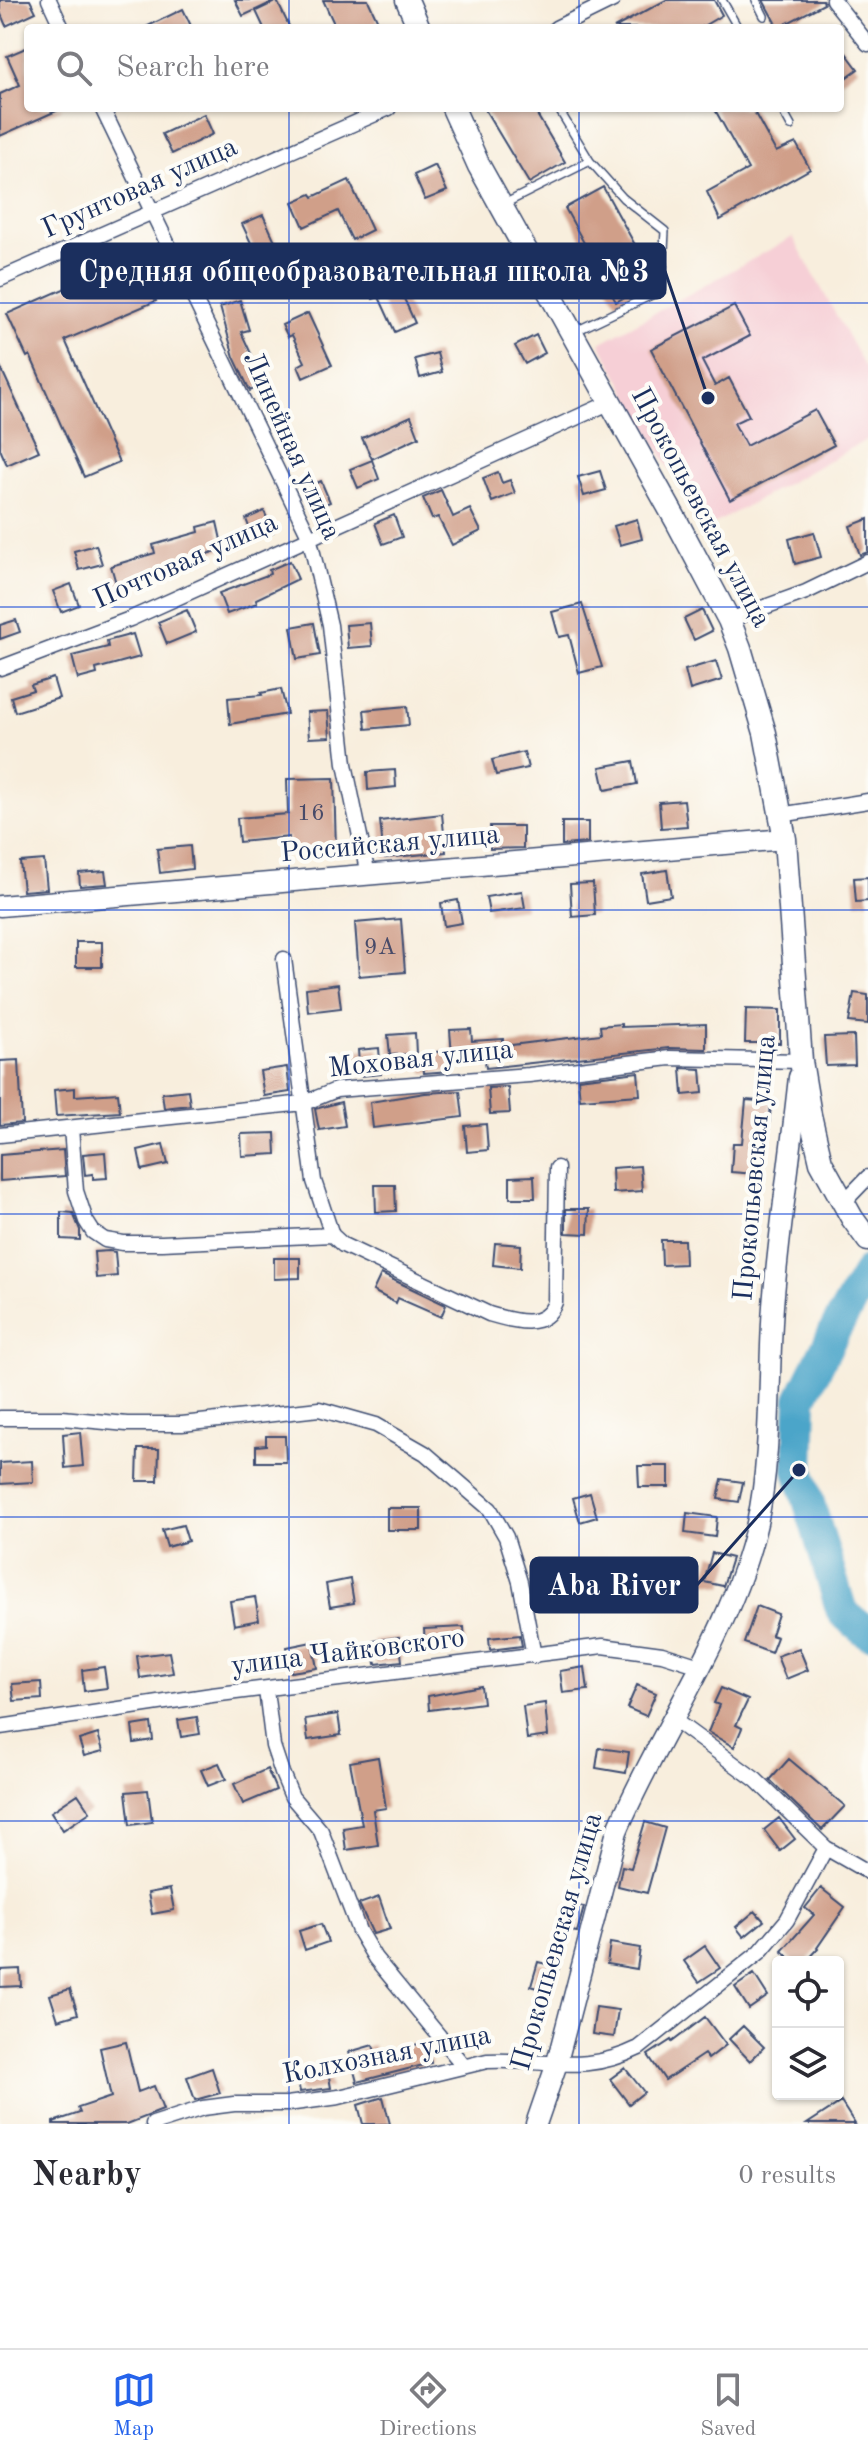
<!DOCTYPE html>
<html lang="en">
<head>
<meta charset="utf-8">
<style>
  :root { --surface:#fff; --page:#f2f2f3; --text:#2b2b33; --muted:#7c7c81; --line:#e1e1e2; --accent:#2563eb }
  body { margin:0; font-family:"Old Standard TT",serif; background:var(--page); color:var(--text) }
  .controls { position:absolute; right:24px; bottom:24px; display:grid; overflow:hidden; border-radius:8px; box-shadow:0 2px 6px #0004 }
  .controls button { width:72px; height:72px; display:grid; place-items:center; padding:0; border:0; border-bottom:2px solid var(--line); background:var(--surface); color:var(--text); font:40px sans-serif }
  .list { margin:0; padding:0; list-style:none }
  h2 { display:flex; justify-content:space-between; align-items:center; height:104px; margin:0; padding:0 32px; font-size:34px }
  h2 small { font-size:26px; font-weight:400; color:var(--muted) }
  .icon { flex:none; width:44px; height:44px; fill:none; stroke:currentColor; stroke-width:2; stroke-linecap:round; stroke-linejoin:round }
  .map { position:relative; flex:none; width:868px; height:2124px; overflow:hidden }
  .search { position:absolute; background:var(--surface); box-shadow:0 2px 6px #0004; left:24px; right:24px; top:24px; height:88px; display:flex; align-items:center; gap:20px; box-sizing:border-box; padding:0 28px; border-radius:8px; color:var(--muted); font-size:30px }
  .sheet { height:224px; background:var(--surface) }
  nav { display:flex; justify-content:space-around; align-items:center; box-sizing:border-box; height:112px; border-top:2px solid var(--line); background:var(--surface); font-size:22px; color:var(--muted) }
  nav a { display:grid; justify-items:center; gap:4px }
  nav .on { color:var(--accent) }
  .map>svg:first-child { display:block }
  .built { fill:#f6cfd6 }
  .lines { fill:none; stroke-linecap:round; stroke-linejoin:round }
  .river { stroke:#4ba5c9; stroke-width:32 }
  .building { fill:#d09f89 }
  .lane-casing { stroke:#3c4c71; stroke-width:10 }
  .street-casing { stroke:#3c4c71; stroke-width:17 }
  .secondary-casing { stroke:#3c4c71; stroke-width:23 }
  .primary-casing { stroke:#3c4c71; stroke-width:25 }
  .lane { stroke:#fff; stroke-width:7 }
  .street { stroke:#fff; stroke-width:14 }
  .secondary { stroke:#fff; stroke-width:20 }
  .primary { stroke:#fff; stroke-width:22 }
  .grid { fill:none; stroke:#1d4ed8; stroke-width:2; stroke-opacity:0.55 }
  .labels { text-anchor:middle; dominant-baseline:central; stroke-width:8; stroke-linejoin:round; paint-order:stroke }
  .number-label { font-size:24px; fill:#484b69 }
  .street-label { font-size:28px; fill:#1b2f5e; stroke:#fdfcf7 }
  .leader { fill:none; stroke:#1b2f5e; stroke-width:3 }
  .callout-dot { fill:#1b2f5e; stroke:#fdfcf7; stroke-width:3 }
  .callout { fill:#1b2f5e; stroke:#1b2f5e; stroke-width:3 }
  .callout-label { font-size:30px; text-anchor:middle; font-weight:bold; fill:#fff }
</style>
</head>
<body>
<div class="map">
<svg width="868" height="2124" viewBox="0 0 868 2124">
  <rect width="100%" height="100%" fill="#fdfcf7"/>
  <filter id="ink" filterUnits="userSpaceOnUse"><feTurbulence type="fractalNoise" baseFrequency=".0125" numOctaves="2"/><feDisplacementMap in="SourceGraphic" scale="16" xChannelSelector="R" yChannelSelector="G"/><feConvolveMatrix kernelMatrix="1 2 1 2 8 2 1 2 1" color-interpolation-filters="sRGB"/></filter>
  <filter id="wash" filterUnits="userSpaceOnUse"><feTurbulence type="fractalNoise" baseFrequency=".006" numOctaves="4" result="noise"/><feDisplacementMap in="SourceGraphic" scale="32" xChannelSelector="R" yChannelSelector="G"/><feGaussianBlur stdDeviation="1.8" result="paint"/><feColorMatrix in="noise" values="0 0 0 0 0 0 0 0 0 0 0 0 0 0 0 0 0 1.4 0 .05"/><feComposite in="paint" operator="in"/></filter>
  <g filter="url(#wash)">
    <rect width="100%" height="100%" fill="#f8eedd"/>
    <path class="built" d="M793,237L868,373V439L703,530L600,343Z"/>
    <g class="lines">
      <path class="river" d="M868,1272L836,1328L801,1399L799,1470L842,1612L868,1633"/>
    </g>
    <g id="blocks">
      <path class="building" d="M0,0H30L36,12L6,26L0,12Z
        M235,0H277L243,16Z
        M323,0H368L381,28H336Z
        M666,0H714L722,15L700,28H614Z
        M763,0H823L824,4L778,28Z
        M277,1L290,28H264L256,11Z
        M183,9L192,28H144Z
        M840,45L858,69L840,82Z
        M28,47V108H63L0,136V94L20,85L7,56Z
        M484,108H533L565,162L529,183Z
        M714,108H752L776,152L796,143L810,169L720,220L707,192L748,169Z
        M204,114L213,134L172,154L162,134Z
        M435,165L447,191L425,200L414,175Z
        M349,180L372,230L352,240L338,211L304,227L293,202L311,194L313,197Z
        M603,187L655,281L616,302L565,208Z
        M263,215L281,254L261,264L242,224Z
        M136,257L156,301L65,340L119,462L84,477L30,355L27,357L7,314Z
        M393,274L415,323L395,332L379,297L373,299L367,285Z
        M240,300L249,330L241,332L265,384L250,391L234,357L220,307Z
        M734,306L750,336L702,361L715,386L729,378L749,416L734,423L746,446L815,410L834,445L730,500L651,349Z
        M308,313L332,365L303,378L298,366L305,362L292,335L288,337L282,325Z
        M536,335L545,353L525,364L515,346Z
        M437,353L442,372L420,378L415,359Z
        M0,366L39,451L7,465L0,449Z
        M411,416L419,437L372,459L362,438Z
        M372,460L379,479L358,488L350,469Z
        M600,471L606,490L584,496L578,477Z
        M498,472L502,483L510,480L515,493L492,502L483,478Z
        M321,481L330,502L312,510L302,489Z
        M441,490L453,517L470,509L481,531L452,545L438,517L432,519L423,498Z
        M264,511L273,532L254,540L246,519Z
        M394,515L402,537L383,544L375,523Z
        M637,519L642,539L620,545L614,526Z
        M868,519V552L860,555L850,526Z
        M217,522L223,549L149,572L151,577L117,587L111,566L155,553L153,545L199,532L198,527Z
        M814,532L821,557L795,564L789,539Z
        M96,545L102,564L79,570L74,551Z
        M290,561L298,579L256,599L257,603L227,614L219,593L270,574L269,570Z
        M71,584L79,605L61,612L53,591Z
        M582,604L602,667L579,673L569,635L559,637L552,612Z
        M187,610L196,632L167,644L158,622Z
        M702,610L712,631L694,640L684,619Z
        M16,620L20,632L0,639V625Z
        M314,623L320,655L297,659L291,627Z
        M370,623L372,646L348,648L346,625Z
        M133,634L140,657L96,669L97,674L78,679L72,656L108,647L107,641Z
        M716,661L722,680L690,690L685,670Z
        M53,678L59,698L15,712L11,697L33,690L31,685Z
        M281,689L287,714L230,724L228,698L262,695L261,693Z
        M407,706L409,725L366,729L364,710Z
        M328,711L330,737L309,738L307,712Z
        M524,752L528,768L496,775L492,760Z
        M633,761L637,784L605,790L600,767Z
        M395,770L396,787L368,790L367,772Z
        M334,778L336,850L289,851V837L239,842L237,818L288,814L287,779Z
        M684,800L687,826L661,828L659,802Z
        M442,814L446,852L384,858L380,821Z
        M562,822H588V843L562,845Z
        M490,826H523V848L490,849Z
        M190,846L192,869L160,873L157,849Z
        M44,860L47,889L23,891L20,862Z
        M667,870L671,896L646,900L642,874Z
        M105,871L107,884L80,886L79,873Z
        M868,877V901L856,902L854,878Z
        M593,883L595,915L572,917L570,884Z
        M522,891L525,908L489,913L486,897Z
        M458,900L462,923L444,926L441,903Z
        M401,919L405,972L359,976L355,923Z
        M76,942H102V967H76Z
        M338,984L341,1008L308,1012L306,988Z
        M854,993L868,995V1024L849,1022Z
        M746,1009L780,1010V1043H745Z
        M621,1024V1027L706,1024V1049L669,1048L486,1068L484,1054L452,1056L450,1030L471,1029L472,1041L503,1039V1046L601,1034L600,1026Z
        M415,1033L416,1054L390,1055L388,1035Z
        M854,1036L855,1065L826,1066L824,1037Z
        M379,1048L381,1074L360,1076L358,1050Z
        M449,1051L450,1071L424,1073L422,1053Z
        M19,1060L22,1123L0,1125V1061Z
        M287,1067L290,1092L264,1096L260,1071Z
        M681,1068L701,1069L703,1093L683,1095Z
        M638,1072L640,1095L580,1099L578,1079Z
        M508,1087L510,1113L490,1114L488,1088Z
        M75,1088V1096L118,1093L120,1112L56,1116L54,1090Z
        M188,1090L190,1105L164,1108L162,1093Z
        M460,1091L463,1117L373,1128L370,1102L425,1093Z
        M746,1100L771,1102L769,1131H760L756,1174L731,1172L733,1143H742Z
        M341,1102L345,1126L319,1130L315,1109Z
        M486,1124L488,1150L467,1152L465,1126Z
        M275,1133L276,1154L242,1156L241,1134Z
        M163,1144L168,1164L142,1170L138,1150Z
        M63,1150L65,1176L0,1181V1155Z
        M105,1152L107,1178L93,1179V1174L85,1175L83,1154Z
        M640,1166L642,1191L613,1193L612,1168Z
        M534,1176L535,1198H510V1177Z
        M375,1185H395L396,1211L376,1212Z
        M566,1209H589L588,1234L566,1233Z
        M61,1212L73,1213L80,1230V1240L61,1239Z
        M661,1240H684L685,1264L662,1265Z
        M495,1243L521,1245L520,1268L493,1265Z
        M109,1251L115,1252L117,1276L96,1278L94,1252Z
        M274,1258H300V1278L274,1279Z
        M381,1274L446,1305L441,1317L398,1298L396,1303L373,1291Z
        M80,1432L83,1466L65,1468L63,1434Z
        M266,1436H285L286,1462H256V1446L266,1445Z
        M138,1449H159L158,1481H137Z
        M32,1461L33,1482L0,1484V1463Z
        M638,1466H669V1487H639Z
        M722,1479L743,1482L739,1502L718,1499Z
        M590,1493L597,1517L580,1522L573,1498Z
        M387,1508H421V1530H387Z
        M687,1513L717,1517L715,1537L685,1533Z
        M183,1525L188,1541L167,1547L162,1530Z
        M712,1553L732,1558L723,1586L704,1582Z
        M350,1579L354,1603L330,1607L326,1584Z
        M255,1597L259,1620L234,1625L230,1601Z
        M757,1606L778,1614L771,1635L777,1637L771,1653L744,1643Z
        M464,1627L465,1643L425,1646L424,1629Z
        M520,1635L522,1646L490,1650L489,1638Z
        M399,1637L402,1661L376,1664L373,1641Z
        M312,1642L317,1668L291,1672L287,1647Z
        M799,1648L808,1670L786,1679L777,1656Z
        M169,1652L173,1673L140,1678L137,1656Z
        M104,1667L107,1688L84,1691L82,1670Z
        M585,1667L588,1690L563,1693L560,1671Z
        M41,1682L42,1699L14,1701L12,1684Z
        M637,1685L656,1693L646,1716L627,1708Z
        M481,1686L483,1703L429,1710L428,1696Z
        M721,1688L748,1700L736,1725L742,1728L734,1747L708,1732L719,1705L714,1703Z
        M545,1703L548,1736L527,1739L523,1706Z
        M338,1714L341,1735L308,1740L305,1719Z
        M197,1717L200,1734L181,1737L178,1720Z
        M151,1723L153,1740L134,1743L132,1726Z
        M98,1734L103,1751L84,1756L79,1740Z
        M599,1748L629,1752L626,1773L596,1768Z
        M378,1757L386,1808L373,1810L378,1845L346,1850L343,1828L362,1825L350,1762Z
        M789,1759L845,1806L822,1830L770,1780Z
        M219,1763L226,1779L208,1786L201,1770Z
        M267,1769L276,1790L243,1804L234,1784Z
        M148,1790L152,1822L130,1825L126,1792Z
        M78,1794L90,1812L63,1830L51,1812Z
        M779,1818L795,1839L780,1851L764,1830Z
        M645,1822L665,1828L647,1893L618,1886L622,1866L631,1868Z
        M821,1888L845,1907L817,1948L818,1949L806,1962H794L782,1951L814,1915L805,1908Z
        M170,1889L174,1910L152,1914L148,1893Z
        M379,1897L390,1929L373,1934L359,1904Z
        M565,1904L584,1907L577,1932L561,1929Z
        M755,1911L764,1921L744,1937L736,1927Z
        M321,1924L328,1942L305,1950L299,1931Z
        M610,1943L640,1948L637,1969L607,1964Z
        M705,1946L720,1968L699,1982L684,1961Z
        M538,1962L559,1967L552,1992L531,1986Z
        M20,1969L21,1986L0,1987V1970Z
        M754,1974L768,1996L749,2009L735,1987Z
        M70,1989L78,2014L58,2020L50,1995Z
        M596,2007L618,2010L614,2037L592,2034Z
        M705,2017L726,2045L708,2059L704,2054L665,2080L648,2055L671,2040L672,2042Z
        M743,2026L764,2047L750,2061L729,2039Z
        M126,2042L138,2092L154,2086L163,2110L127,2124H53V2122L80,2113L78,2108L111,2097L100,2048Z
        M425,2042L431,2063L357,2082L349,2052L373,2045L376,2056Z
        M212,2068L220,2093L195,2100L187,2077Z
        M625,2068L644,2092L629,2104L610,2079Z
        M328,2071L331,2088L300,2092L297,2076Z
        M383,2097L390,2124H363L358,2105Z
        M841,2102L855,2124H807Z"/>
    </g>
  </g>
  <g filter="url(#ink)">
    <use href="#blocks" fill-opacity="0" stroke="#3c4c71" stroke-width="2"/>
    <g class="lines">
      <g class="lane-casing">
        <path id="lane" d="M722,0L738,28
          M756,0L764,16
          M558,108L590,161
          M781,108L791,126
          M504,204L590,161L623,198L665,231L662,290L574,332"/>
      </g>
      <g class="street-casing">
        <path id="street" d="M49,0L62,28
          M833,0L868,44
          M556,28L613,0
          M102,108L309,536L330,625L345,764L368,875
          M0,279L389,108
          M729,620L806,592L868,562
          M0,668L130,619L611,402
          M780,815L868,801
          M284,959L314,1181L332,1235L343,1245L489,1314C513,1321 545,1331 555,1302L557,1168
          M71,1128L76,1191L86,1221L93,1232L105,1240L123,1243H162L332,1235
          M0,1135L304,1103L336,1090L529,1075L670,1058L801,1061
          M843,1203L868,1177
          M0,1418H62L127,1424H182L319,1409L376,1425L425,1453L490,1509L506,1537L520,1582L534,1656
          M266,1690L273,1746L282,1773L292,1797L321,1831L359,1931L375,1958L463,2065
          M674,1720L756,1780L826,1848L868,1872
          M0,1727L212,1695L603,1646L662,1654L700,1666
          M153,2124L203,2108L234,2104H287L339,2097L487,2061C545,2058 582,2076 639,2048L760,1952L787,1920L826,1848"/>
      </g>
      <g class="secondary-casing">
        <path id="secondary" d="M0,906L785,839
          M536,2124L556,2066L617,1831C661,1727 731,1635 757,1523C772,1458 768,1374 773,1306C779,1230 791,1153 799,1077"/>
      </g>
      <g class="primary-casing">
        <path id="primary" d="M407,0L419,28
          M453,108L479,166L677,522L729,620L740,648L765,733L785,839L801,1061L810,1115L821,1162L852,1218L868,1240"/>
      </g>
      <use href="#lane" class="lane"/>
      <use href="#street" class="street"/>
      <use href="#secondary" class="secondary"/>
      <use href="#primary" class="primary"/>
    </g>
  </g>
  <path class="grid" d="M289,0V28M579,0V28M289,108V2124M579,108V2124M0,303H868M0,607H868M0,910H868M0,1214H868M0,1517H868M0,1821H868"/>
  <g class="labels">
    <g class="number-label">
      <text x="311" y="814">16</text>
      <text x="380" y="948">9А</text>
    </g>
    <g class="street-label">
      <text transform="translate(140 189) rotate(-24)">Грунтовая улица</text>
      <text transform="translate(291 446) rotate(66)">Линейная улица</text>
      <text transform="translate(700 508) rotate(62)">Прокопьевская улица</text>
      <text transform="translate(186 562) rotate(-24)">Почтовая улица</text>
      <text transform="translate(390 845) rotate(-5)">Российская улица</text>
      <text transform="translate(421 1060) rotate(-6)">Моховая улица</text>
      <text transform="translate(756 1168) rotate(-85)">Прокопьевская улица</text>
      <text transform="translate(348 1653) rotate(-7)">улица Чайковского</text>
      <text transform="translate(558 1942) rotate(-74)">Прокопьевская улица</text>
      <text transform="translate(387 2056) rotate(-11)">Колхозная улица</text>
    </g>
  </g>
  <path class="leader" d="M708 398L665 271M799 1470L697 1585"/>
  <g class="callout-dot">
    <circle cx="708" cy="398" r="8"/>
    <circle cx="799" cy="1470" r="8"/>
  </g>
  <g class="callout">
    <rect x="62" y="244" width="603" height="54" rx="8"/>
    <rect x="531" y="1558" width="166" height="54" rx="8"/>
  </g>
  <g class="callout-label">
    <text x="364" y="281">Средняя общеобразовательная школа №3</text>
    <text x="614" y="1595">Aba River</text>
  </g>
</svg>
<div class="controls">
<button><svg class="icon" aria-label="locate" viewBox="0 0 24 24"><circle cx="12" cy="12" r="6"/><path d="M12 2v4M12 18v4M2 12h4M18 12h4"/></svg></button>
<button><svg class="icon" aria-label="layers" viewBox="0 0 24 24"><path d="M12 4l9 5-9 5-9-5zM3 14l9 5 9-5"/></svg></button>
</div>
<div class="search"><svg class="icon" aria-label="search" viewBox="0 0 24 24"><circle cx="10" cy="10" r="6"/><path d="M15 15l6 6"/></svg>Search here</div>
</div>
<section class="sheet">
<h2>Nearby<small>0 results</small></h2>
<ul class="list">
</ul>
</section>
<nav>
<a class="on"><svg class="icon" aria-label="map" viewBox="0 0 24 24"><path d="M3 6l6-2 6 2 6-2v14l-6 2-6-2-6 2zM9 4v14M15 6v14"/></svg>Map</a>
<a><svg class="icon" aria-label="directions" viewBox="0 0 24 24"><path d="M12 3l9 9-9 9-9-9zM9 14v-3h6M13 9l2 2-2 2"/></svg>Directions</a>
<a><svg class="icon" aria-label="saved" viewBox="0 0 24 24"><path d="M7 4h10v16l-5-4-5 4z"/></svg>Saved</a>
</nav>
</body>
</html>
